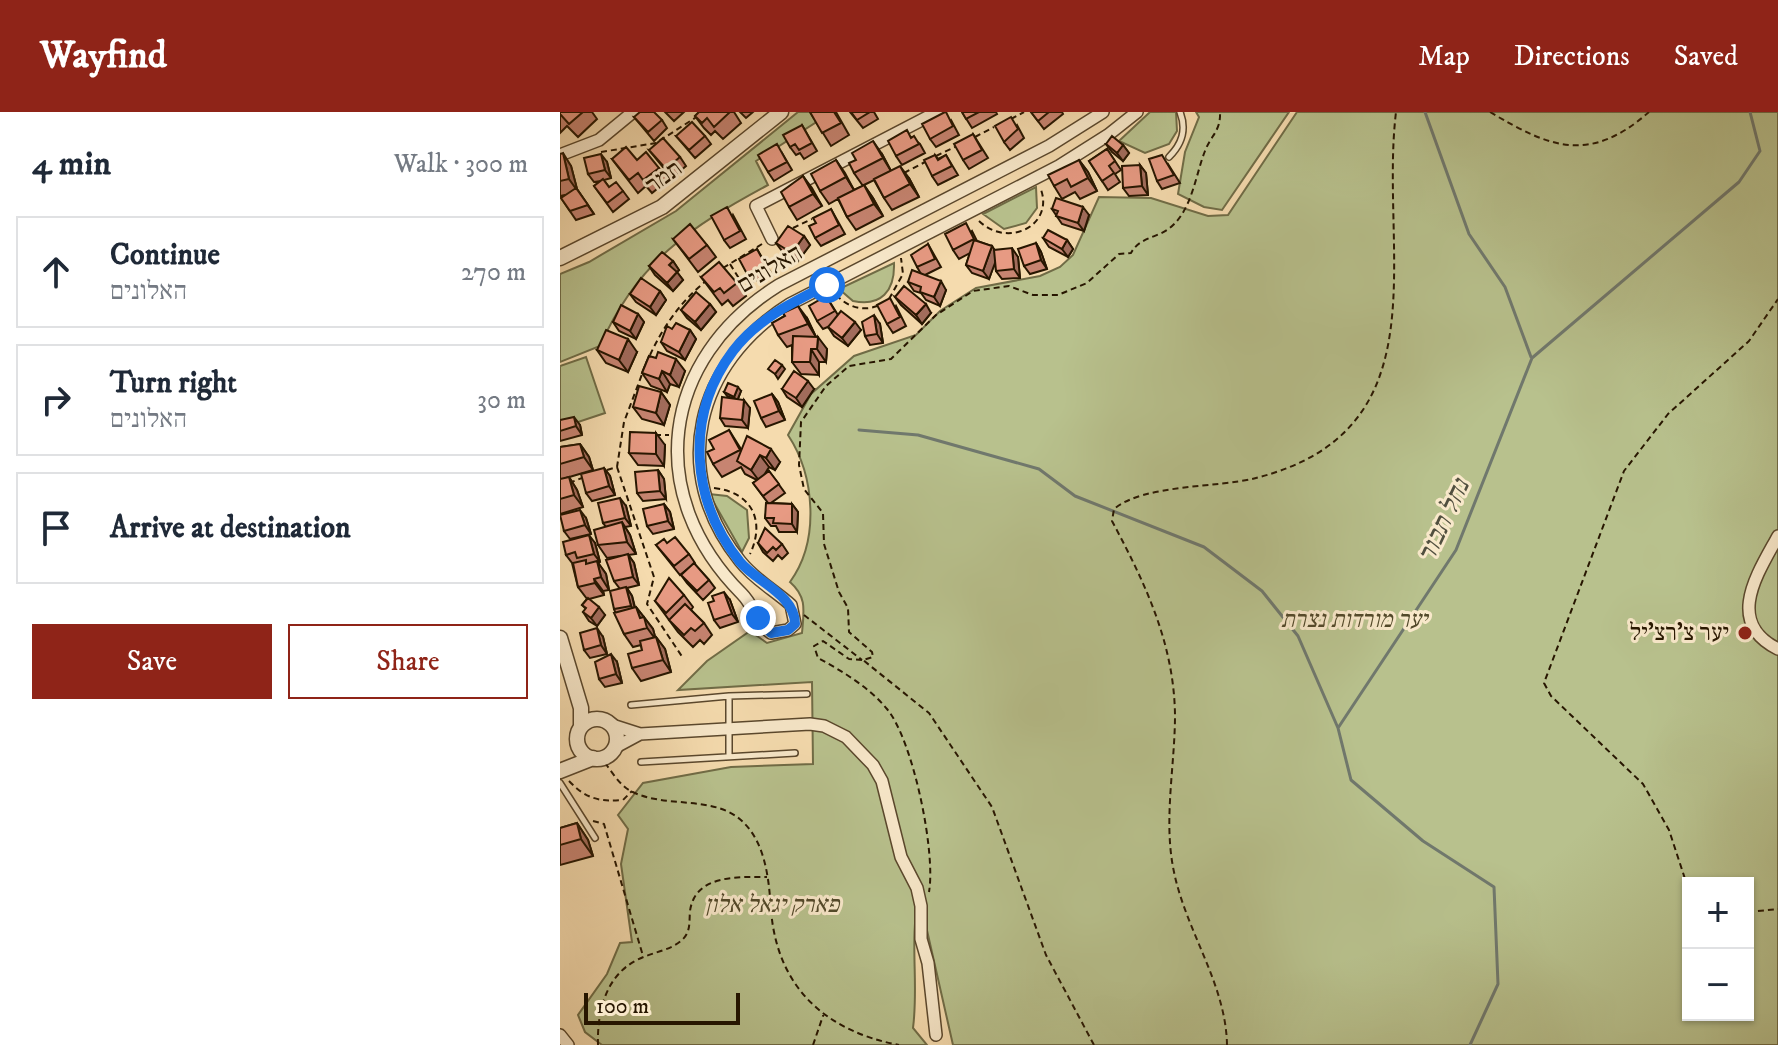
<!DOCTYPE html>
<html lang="en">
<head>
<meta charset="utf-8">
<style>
  :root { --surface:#fff; --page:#f6f6f7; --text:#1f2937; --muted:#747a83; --line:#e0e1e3; --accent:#8f2418 }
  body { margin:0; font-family:"IM FELL DW Pica","Frank Ruhl Libre",serif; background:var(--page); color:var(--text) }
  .controls { position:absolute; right:24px; bottom:24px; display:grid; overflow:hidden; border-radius:0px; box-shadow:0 2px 6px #0004 }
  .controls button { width:72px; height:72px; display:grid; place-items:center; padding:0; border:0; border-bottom:2px solid var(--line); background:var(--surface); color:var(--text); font:40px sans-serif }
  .scale { position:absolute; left:24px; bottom:20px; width:156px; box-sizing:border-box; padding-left:8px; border:4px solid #271600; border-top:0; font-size:22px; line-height:28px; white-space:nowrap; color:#271600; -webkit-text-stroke:6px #f8e8ca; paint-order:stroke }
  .stop { position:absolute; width:24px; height:24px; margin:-18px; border:6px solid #1a73e8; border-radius:50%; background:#fff }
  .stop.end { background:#1a73e8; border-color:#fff; box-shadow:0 2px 8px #0008 }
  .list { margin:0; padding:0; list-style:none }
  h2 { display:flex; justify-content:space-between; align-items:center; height:104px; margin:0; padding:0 32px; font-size:34px }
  h2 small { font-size:26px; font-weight:400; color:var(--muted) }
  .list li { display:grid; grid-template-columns:52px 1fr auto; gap:24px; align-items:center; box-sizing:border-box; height:112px; margin:0 16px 16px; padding:0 16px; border:2px solid var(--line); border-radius:0px }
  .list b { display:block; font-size:30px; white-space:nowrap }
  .list p { margin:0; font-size:26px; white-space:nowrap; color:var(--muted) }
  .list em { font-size:26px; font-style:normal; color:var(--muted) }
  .actions { display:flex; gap:16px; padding:24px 32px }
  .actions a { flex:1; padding:18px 0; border:2px solid var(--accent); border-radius:0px; text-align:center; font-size:28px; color:var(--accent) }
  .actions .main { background:var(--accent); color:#fff }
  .icon { flex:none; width:44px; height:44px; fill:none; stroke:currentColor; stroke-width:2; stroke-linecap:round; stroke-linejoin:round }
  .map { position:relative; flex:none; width:1218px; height:933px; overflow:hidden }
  header { display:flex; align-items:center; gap:48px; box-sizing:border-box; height:112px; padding:0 40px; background:var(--accent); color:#fff }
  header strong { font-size:38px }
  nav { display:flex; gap:44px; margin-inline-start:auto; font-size:28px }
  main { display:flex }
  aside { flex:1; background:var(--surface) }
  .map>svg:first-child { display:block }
  .green { fill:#b8c18d; stroke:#706c46; stroke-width:2; fill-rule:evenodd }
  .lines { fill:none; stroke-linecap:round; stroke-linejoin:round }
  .stream { stroke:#70786d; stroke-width:3 }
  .service-casing { stroke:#5a472c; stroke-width:8 }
  .minor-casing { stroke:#5a472c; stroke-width:14 }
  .tertiary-casing { stroke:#5a472c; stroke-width:17 }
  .path { stroke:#271600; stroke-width:2; stroke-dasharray:6 4; stroke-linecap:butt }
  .service { stroke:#f8e8ca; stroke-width:5 }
  .minor { stroke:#f8e8ca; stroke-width:11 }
  .tertiary { stroke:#f8e8ca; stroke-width:14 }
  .wall { fill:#c78471; stroke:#271600; stroke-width:2 }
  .shaded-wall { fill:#a26c5c; stroke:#271600; stroke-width:2 }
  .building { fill:#e79a83; stroke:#271600; stroke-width:2 }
  .route { stroke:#1a73e8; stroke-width:10 }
  .poi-dot { fill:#8f2418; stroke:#f8e8ca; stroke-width:3 }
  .labels { text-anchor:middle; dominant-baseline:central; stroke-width:6; stroke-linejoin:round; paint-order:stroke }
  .street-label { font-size:24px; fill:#271600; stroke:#f8e8ca }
  .park-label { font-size:24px; font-style:italic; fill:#52492a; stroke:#f8e8ca }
  .poi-label { font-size:24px; fill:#271600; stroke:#f8e8ca; text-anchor:end }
  .water-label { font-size:26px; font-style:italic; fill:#514f3f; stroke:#f8e8ca }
</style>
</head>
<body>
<header>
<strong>Wayfind</strong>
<nav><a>Map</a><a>Directions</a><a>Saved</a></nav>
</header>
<main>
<aside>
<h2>4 min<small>Walk · 300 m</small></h2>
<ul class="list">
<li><svg class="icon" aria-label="ahead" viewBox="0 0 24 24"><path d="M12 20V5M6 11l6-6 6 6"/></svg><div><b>Continue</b><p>האלונים</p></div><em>270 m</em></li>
<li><svg class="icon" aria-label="right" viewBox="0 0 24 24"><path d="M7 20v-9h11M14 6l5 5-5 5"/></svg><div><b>Turn right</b><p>האלונים</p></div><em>30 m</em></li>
<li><svg class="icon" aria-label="arrive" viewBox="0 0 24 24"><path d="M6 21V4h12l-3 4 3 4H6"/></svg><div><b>Arrive at destination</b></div></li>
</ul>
<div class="actions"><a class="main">Save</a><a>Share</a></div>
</aside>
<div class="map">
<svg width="1218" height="933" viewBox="0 0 1218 933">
  <rect width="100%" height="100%" fill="#f5dbae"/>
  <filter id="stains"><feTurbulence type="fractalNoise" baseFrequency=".0025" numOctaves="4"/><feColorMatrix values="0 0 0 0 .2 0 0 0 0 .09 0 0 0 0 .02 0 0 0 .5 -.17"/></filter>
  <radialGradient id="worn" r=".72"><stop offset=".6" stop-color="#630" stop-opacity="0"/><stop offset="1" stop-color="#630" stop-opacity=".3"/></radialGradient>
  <path class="green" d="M238,0H272L196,49L208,73C130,115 77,150 40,234L0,250V162L29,150L116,99Z
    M590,0H616L617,19L609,32L585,41L559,29Z
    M636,0H729L662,98L644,95L618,82L625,40L639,5Z
    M737,0H1218V933H393L359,783C349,828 359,871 353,916L367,933H42L25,920L18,903L47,862L60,831L72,830L61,752L68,717L58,703L83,671L171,655L253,652L252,570L118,578L147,549L190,519L207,531L242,521C244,498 247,485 230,470C260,429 255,364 228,323L251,282L294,244L356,223L380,199L416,176L480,164L500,155L513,143L539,85L591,86L648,104L668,103ZM1128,771H1188V903H1128Z
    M476,75L477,96L466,111L444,117L423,102Z
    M334,151C335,179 321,195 293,189L279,177Z
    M26,245L45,301L0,316V254Z
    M149,382L167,384L187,398L189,426L182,440Z"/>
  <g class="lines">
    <path class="stream" d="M865,0L909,122L945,175L971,245
      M299,318L358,323L479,357L515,384L644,435L702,479L738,524L778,616
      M910,933L938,872L934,775L863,729L791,668L778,616L896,438L972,246L1179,70L1200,39L1190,0"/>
    <g class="service-casing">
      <path id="service" d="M609,45C622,32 627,18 620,0
        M71,593L169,584L247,582
        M169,644V584
        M81,650L235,641
        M0,671L35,726"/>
    </g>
    <g class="minor-casing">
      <path id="minor" d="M543,0L489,34L219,173C100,247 83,383 182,482C194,494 197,512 211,521L228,518L235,512L231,493C214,478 194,467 180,449C108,359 136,251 230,192L499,54L548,23L577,0
        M0,43L39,28L73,0
        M212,127L196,94L377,0
        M1218,424C1198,461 1164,510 1218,537
        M52,613L80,622L54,636
        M80,622L250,612L264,614L286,625L313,653L322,669L341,745L357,776L361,794V827L368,851L376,923
        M0,923L8,933"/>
    </g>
    <g class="tertiary-casing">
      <path id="tertiary" d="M0,146L102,95L221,0
        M0,526L21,596V614
        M17 627a20 20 0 1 1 40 0a20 20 0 1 1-40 0Z
        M0,659L33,646"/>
    </g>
    <path class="path" d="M930,0C990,36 1030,52 1089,0
      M451,7L464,0
      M415,25L434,15
      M41,40L96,31L138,4
      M376,44L395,35
      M344,61L367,49
      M419,109C448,137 496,113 480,75
      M233,116L252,107
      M170,152L188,181
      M163,156L202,132
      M276,183C287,194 301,200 317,194
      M329,187L343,162L341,146
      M90,243C103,215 121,189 146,169
      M95,323H109
      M57,355L94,465L87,492L123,546
      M47,358L57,355L64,310L87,249
      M9,371L22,366
      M154,376C191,380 206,408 190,442
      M244,503L302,548
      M302,548L289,547L263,529L254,534L258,546C282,559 309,575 327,597C353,628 376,740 369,780
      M45,651C52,660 59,672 69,678C103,698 157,681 185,712C206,734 209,769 211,798C217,875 265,919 339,933
      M9,669C26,687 40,690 63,688L72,679
      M33,709L44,712L83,844
      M1128,776L1109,718L1083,672L991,584L984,571L1064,359L1108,302L1189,229L1218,187
      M1188,800L1218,797
      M38,933C37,901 45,864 77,848C92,840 110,839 122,828C131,820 129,810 130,799C135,762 179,765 207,765
      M253,933L264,901
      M534,933L486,843L432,695L369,601L303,548L313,545L312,540L289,520L288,496L279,480L264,432L263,401L244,377L239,353L241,310L266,274L289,254L331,247L376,203L413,179L449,174L473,183H498L527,171L559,142L571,141C579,126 595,126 607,118C632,101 635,64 645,39C651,23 661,19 660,0
      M667,933C666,872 626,819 614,760C603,709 615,654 615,603C614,531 585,471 552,409L554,397C584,372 657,376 696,366C885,318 819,141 836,0"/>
    <use href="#service" class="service"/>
    <use href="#minor" class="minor"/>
    <use href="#tertiary" class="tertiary"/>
  </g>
  <path class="wall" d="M0,0H32L37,7L18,25L7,14L0,21Z
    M105,0H124L114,9Z
    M139,0H174L181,11L163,27L155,19L151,23L144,16L135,4Z
    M180,0H193L186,6Z
    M250,0H276L289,23L271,34Z
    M290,0H314L318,7L303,16Z
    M402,0H436L437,2L412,16Z
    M471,0H502L503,2L484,17Z
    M74,5L102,8L107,16L94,29Z
    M391,8L399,23L376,35L370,27Z
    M242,13L257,39L244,47L240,41L236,43L230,35Z
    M457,13L464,26L450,38L444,30Z
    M413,22L428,46L409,57L403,48Z
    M116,24H145L151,32L135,46Z
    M351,25L360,32L365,41L342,53L336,44Z
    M546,32L563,33L569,41L563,49L552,40Z
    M547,37L561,58L555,62L560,70L548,78L529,49Z
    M89,38L120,45L126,54L112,66Z
    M222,41L232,58L214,69L208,60Z
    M0,42L11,54L17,77L34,102L16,108L1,86L5,83L0,84Z
    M322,42L331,59L349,66L359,85L332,98L324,86L314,68L304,73L313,86L323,104L296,118L287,105L278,87L269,92L260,79L276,48L294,78L303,74L294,61Z
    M375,43L378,47L386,43L398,63L378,73L372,64Z
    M52,47L77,48L99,56L108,68L92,81L86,74L78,81Z
    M519,48L528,60L537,79L520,87L515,80L502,87L494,74Z
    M47,50L51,66L44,68L49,75L63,79L69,87L53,100L34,74L41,69L34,70L28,62Z
    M608,52L620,71L602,77L597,69Z
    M580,53L586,61L588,83L569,84L563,76Z
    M243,64L262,94L237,108L229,95Z
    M271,97L285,122L261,134L255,126L256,111Z
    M492,97L529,103L524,119L502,112Z
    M173,103L186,127L170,136L164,128Z
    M412,119L417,129L432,134L434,138L458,145L460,166L442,167L436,159L435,150L429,167L412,161L406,153L410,141L399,147L393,138Z
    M244,124L250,133L238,149L222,139L216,131Z
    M483,126L507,128L513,137L508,145L489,135Z
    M113,127L147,133L156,145L138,160Z
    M476,131L481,140L487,157L470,162L464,154Z
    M368,132L381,155L365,163L386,178L380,194L366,188L361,181L354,179L348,170L361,162L357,155Z
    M197,137L211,161L193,170L187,162Z
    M113,149L119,158L117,160L123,168L113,179L95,163L89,154Z
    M141,165L177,171L186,184L173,194L168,188L162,193Z
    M100,179L106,188L96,203L76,190L70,182Z
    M266,184L278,203L301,218L288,234L274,224L268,215L270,214L263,217L257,209Z
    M335,185L371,201L362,212L341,193Z
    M150,192L156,200L141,218L127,206L121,198Z
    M336,194L346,214L333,221L327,212Z
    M78,202L84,210L76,227L59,219L53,210Z
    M247,206L256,225L267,237L266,250H259V263L241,262L232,250V233L227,235L218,223Z
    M320,212L323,231L310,233L305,224Z
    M112,217L130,218L136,227L125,248L107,239L101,230Z
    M37,238L77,240L68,260L46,251Z
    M89,244L125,259L119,275L110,272L107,280L91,274L82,261Z
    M222,277H254L242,295L227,285Z
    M181,279L178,287L190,296L188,316L165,314L160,306L172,286L167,284L164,280Z
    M101,280L110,293L104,313L82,307L73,295Z
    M212,282L218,290L225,308L206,315L201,306Z
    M0,308L20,313L22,323L0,329Z
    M169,318L181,337L220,350L215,358L209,355L204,363L209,359L225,381L211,391L232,392L238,400L237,420H219L216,414H211L205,406L208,391L193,371L197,368L185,362L181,355L162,365L153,352L154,337Z
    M20,332L29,345L33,358L6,366L9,365L17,378L23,395L0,402V335Z
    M105,333L104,354L78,353L69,341Z
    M44,356L50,364L55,383L32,389L26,381Z
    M98,358L104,367L106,387L83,389L77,381Z
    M104,392L110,400L114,417L93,422L87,414Z
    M66,394L71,414L65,415L70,423L76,442L68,443L74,451L79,473L67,476L72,484L75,495H76L84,505L93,517L95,525H96L105,537L111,560L81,569L72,556L82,538L81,533L73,535L64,522L54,497L60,477L54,469L60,444L47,446L38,433L46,415L43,411Z
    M26,406L31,422L10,427L4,419Z
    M35,431L40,450L38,451L46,462L49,478L43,479L44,483L29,487L45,503L37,514L29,509L23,500L26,497L22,493L27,487L18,475L12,451L6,443Z
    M107,431L129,442L135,451L134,452L149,468L155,476L143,488L127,471L121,463L130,455L120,463L96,433Z
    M198,431L222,432L228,441L222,447L218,443L213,449L203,440Z
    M124,483L133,495L131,498L144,511L152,523L144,532L140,528L133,535L118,520L95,489Z
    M170,488L178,510L160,516L154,508Z
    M43,525L47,542L30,546L24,538Z
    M57,550L62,571L45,575L39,567Z
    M17,711L28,728L33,744L0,753V716Z"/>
  <path class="shaded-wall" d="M313,29L322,42L331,59L323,46Z
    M563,33L569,41L563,49L557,41Z
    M3,41L11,54L17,77L34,102L9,67Z
    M41,42L47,50L51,66L45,58Z
    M276,48L285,61L294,78L286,65Z
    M519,48L528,60L537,79L528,66Z
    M580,53L586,61L588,83L582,74Z
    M340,54L349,66L359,85L350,72Z
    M243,64L252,76L262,94L253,82Z
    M304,73L313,86L323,104L314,92Z
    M523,95L529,103L524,119L518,111Z
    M244,124L250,133L238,149L232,141Z
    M507,128L513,137L508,145L502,137Z
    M476,131L481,140L487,157L481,148Z
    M432,134L438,143L429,167L423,159Z
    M452,136L458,145L460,166L454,157Z
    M113,149L119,158L115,162L109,153Z
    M117,160L123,168L113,179L107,171Z
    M381,169L386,178L380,194L374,185Z
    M100,179L106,188L96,203L90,195Z
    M150,192L156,200L141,218L135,210Z
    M366,192L371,201L362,212L356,203Z
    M238,194L247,206L256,225L248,212Z
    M78,202L84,210L76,227L70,219Z
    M314,203L320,212L323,231L317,222Z
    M295,210L301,218L288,234L282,226Z
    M130,218L136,227L125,248L119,240Z
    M258,225L267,237L266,250L257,237Z
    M68,227L77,240L68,260L59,248Z
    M251,237L259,250V263L250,250Z
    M116,247L125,259L119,275L110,263Z
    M222,253L225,257L218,267L215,262Z
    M102,259L110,272L107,280L99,267Z
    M248,269L254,277L242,295L236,286Z
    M178,275L181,279L177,289L174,285Z
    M101,280L110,293L104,313L96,301Z
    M212,282L218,290L225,308L219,299Z
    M184,288L190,296L188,316L182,308Z
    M14,305L20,313L22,323L16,314Z
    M96,321L105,333L104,354L96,342Z
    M20,332L29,345L33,358L24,345Z
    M211,337L220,350L215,358L206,346Z
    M200,343L209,355L200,370L191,358Z
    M44,356L50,364L55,383L49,374Z
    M98,358L104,367L106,387L100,379Z
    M9,365L17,378L23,395L14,383Z
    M60,386L66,394L71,414L65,406Z
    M104,392L110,400L114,417L108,409Z
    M232,392L238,400L237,420L232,412Z
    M20,398L26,406L31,422L25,413Z
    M62,410L70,423L76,442L67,430Z
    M29,423L35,431L40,450L34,442Z
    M68,442L74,451L79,473L73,465Z
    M37,449L46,462L49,478L41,465Z
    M34,467L43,479L44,483L35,471Z
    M66,475L72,484L76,502L71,494Z
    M164,480L170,488L178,510L172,502Z
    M39,495L45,503L37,514L31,506Z
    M76,495L93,517L96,528L80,506Z
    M37,516L43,525L47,542L41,533Z
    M96,525L105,537L111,560L103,548Z
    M51,542L57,550L62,571L56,562Z
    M17,711L28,728L33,744L21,727Z"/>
  <path class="building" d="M0,0H23L9,12L0,2Z
    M80,0H94L102,8L88,20L74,5Z
    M139,0H170L154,15L147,6L142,11L135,4Z
    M250,0H274L281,11L262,21Z
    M291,0H310L297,8Z
    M385,0H386L393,14L370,27L362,12Z
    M402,0H419L406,7Z
    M471,0H489L478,9Z
    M451,5L458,17L444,30L435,14Z
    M132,10L145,24L129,38L116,24Z
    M242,13L252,31L239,38L235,32L230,35L223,23Z
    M347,18L351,26L354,24L359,32L336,44L328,29Z
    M413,22L422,38L403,48L394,32Z
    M552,24L563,33L557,41L546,32Z
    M103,26L120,45L106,57L89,38Z
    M313,29L323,46L294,61L289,51L296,48L292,41Z
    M217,32L227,50L208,60L198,43Z
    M66,35L77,48L86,40L99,56L83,68L78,61L69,68L52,47Z
    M547,37L555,49L549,54L554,61L542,69L529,49Z
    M3,41L9,67L0,69V42Z
    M41,42L45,58L28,62L24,46Z
    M375,43L378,48L386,43L392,54L372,64L364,48Z
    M602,43L614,63L597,69L589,47Z
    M276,48L286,65L260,79L251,62Z
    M519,48L528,66L511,75L507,67L494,74L488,63Z
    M580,53L582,74L563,76L562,54Z
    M340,54L350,72L324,86L314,67Z
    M243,64L253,82L229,95L221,80Z
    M43,67L49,75L56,70L63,79L47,91L34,74Z
    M304,73L314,92L287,105L278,86Z
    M16,76L28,93L10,99L1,86Z
    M496,86L523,95L518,111L496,104L498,99L492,97Z
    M167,95L180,119L164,128L151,104Z
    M271,97L279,113L255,126L249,114L256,111L253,106Z
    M406,111L414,127L393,138L385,122Z
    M130,112L147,133L129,147L113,127Z
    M228,114L244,124L232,141L216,131Z
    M488,118L507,128L502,137L483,126Z
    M414,128L432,134L423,159L406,153Z
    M476,131L481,148L464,154L458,137Z
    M368,132L375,147L357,155L351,143Z
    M452,136L454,157L436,159L434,138Z
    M197,137L205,152L187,162L179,147Z
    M102,140L113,149L109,153L117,160L107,171L89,154Z
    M159,150L177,171L164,181L160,176L154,180L141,165Z
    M352,158L381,169L374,185L360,180L361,175L348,170Z
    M81,166L100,179L90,195L70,182Z
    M344,174L366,192L356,203L335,185Z
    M136,180L150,192L135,210L121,198Z
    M266,184L275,199L257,209L249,194Z
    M330,186L340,205L327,212L317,193Z
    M61,193L78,202L70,219L53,210Z
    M238,194L248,212L218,223L212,211L225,204L223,201Z
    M281,199L295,210L282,226L268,215Z
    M314,203L317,222L305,224L302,210Z
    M116,211L130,218L119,240L101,230L107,214L112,217Z
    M46,218L68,227L59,248L37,238Z
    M233,224L258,225L257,237H251L250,250H232Z
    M98,240L116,247L110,263L102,259L99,267L82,261L89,244L96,246Z
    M215,248L222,253L215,262L208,257Z
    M234,259L248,269L236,286L222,277Z
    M168,271L178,275L174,285L164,280Z
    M79,274L101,280L96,301L73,295Z
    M212,282L219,299L201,306L194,289Z
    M162,285L184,288L182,308L160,306Z
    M14,305L16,314L0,319V308Z
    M169,318L180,338L153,352L147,340L154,337L149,328Z
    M70,320L96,321V342L69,341Z
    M187,324L211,337L206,346L200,343L191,358L177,349Z
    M20,332L24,345L0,352V335Z
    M44,356L49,374L26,381L21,362Z
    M98,358L100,379L77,381L75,360Z
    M209,359L219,372L203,384L193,371Z
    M9,365L14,383L0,387V367Z
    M60,386L65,406L43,411L38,391Z
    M206,391L232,392V412L213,411L214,406H205Z
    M104,392L108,409L87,414L83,397Z
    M20,398L25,413L4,419L0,403Z
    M62,410L67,430L38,433L34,418Z
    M205,416L222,432L216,438L213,435L207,441L198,431Z
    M29,423L34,442L17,446L15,440L6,443L3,430Z
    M115,425L129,442L114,454L96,433L104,427L107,431Z
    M68,442L73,465L54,469L46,448Z
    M26,448V452L37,449L41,465L34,467L35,471L18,475L13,451Z
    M134,451L149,468L137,479L121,463Z
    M109,466L124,483L106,501L95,489Z
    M66,475L71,494L54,497L50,479Z
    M164,480L172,502L154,508L148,491L154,489L152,484Z
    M28,486L39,495L31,506L23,500L26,496L22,493Z
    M125,492L144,511L135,519L131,516L124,523L109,508Z
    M76,495L80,506L84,505L87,516L64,522L54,501Z
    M37,516L41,533L24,538L20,521Z
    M96,525L103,548L72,556L68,542L82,538L80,529Z
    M51,542L56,562L39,567L35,550Z
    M17,711L21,727L0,733V716Z"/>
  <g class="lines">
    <path class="route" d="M198,506L211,521L228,518L235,512C235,483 197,470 180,450C131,389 124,304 173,239C196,208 233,190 267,173"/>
  </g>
  <circle class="poi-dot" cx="1185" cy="521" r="8"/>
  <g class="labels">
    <g class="street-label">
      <text transform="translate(104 65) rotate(-36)">תמר</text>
      <text transform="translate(210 157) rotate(-31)">האלונים</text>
    </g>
    <g class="park-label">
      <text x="794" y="508">יער מורדות נצרת</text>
      <text x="212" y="793">פארק יגאל אלון</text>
    </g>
    <g class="poi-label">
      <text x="1169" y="521">יער צ'רצ'יל</text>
    </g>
    <g class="water-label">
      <text transform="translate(884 409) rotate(-65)">נחל תבור</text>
    </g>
  </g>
  <rect width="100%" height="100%" filter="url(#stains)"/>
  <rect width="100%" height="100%" fill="url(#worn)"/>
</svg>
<div class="controls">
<button>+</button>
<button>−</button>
</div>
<div class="scale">100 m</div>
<div class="stop" style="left:267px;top:173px"></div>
<div class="stop end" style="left:198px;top:506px"></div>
</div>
</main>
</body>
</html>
